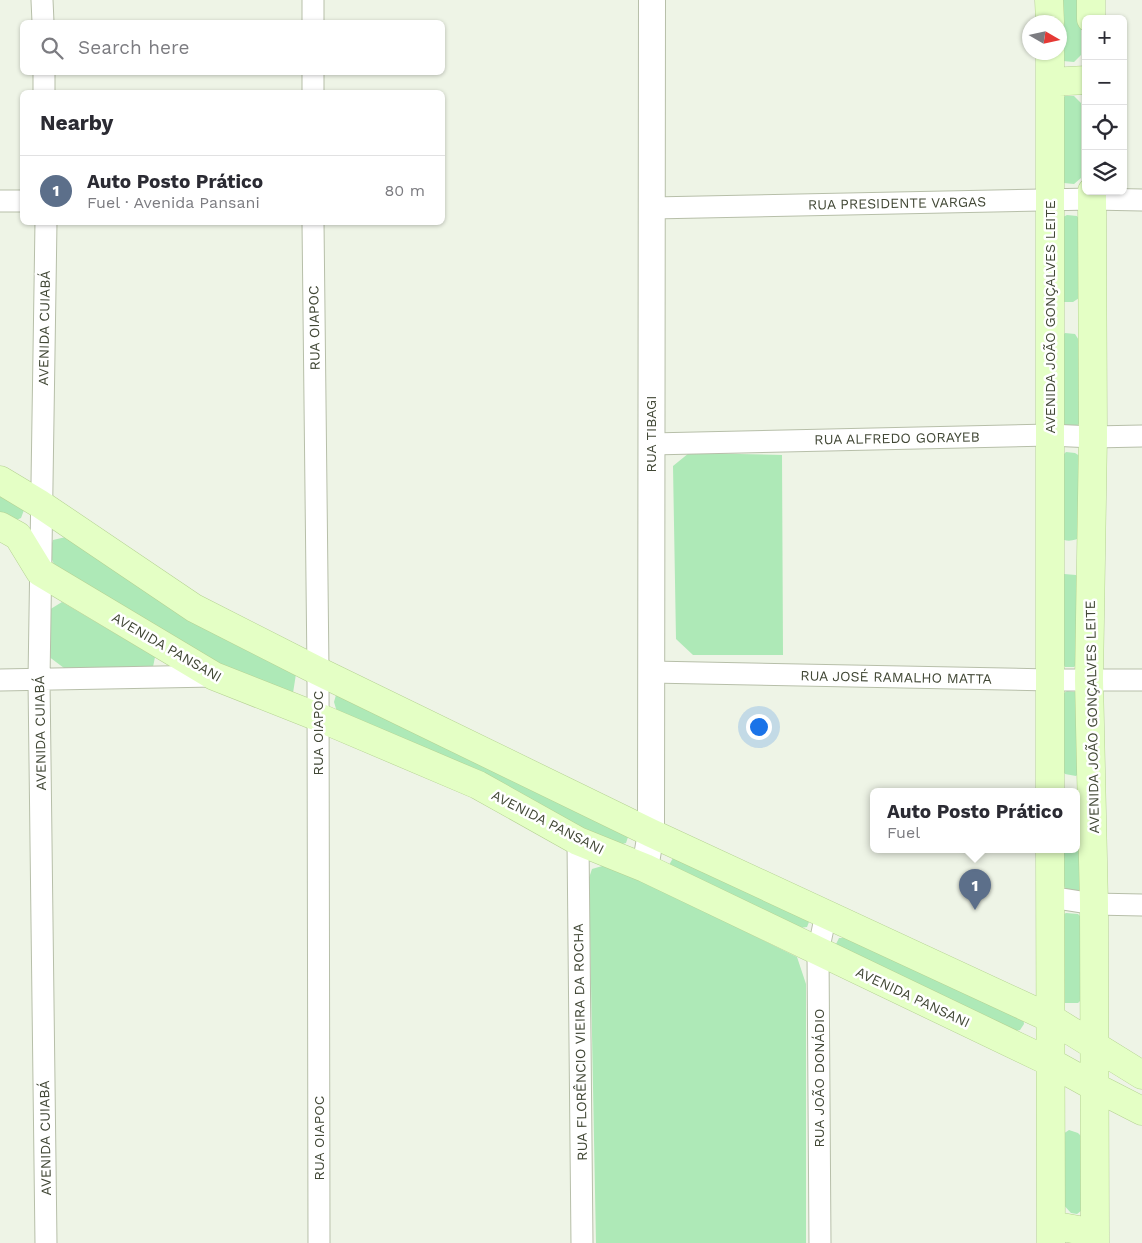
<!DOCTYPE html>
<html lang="en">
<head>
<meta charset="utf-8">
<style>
  :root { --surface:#fff; --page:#f7f7f7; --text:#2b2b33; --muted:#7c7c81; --line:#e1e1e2; --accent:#b45309 }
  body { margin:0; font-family:"Work Sans",sans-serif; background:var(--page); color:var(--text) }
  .controls { position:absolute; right:15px; top:15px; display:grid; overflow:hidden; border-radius:8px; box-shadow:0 1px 4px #0004 }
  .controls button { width:45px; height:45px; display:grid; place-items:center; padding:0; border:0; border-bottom:1px solid var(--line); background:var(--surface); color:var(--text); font:25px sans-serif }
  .compass { position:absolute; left:1022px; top:15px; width:45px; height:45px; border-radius:50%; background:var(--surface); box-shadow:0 1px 4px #0004; rotate:99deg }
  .you { position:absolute; left:758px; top:726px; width:18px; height:18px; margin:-12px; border:4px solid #fff; border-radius:50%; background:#1a73e8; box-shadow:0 0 0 8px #1a73e833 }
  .badge { display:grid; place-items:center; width:32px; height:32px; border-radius:50%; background:var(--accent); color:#fff; font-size:16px; font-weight:700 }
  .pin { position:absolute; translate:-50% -41px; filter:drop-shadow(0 1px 2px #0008) }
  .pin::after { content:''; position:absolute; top:26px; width:18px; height:15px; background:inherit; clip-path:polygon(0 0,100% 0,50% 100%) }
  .popup { position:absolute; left:870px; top:788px; width:210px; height:65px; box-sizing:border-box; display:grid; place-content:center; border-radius:8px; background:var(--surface); filter:drop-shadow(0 1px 4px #0005); font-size:16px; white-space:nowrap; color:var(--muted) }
  .popup b { font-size:19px; color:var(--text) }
  .popup::after { content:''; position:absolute; left:50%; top:100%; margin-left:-10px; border:10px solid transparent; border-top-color:var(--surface) }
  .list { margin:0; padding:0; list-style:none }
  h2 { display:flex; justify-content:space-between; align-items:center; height:65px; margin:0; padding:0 20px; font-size:21px }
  h2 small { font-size:16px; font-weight:400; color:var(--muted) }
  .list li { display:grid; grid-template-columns:32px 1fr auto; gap:15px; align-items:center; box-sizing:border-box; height:70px; padding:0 20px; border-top:1px solid var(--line) }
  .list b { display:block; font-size:19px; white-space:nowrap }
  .list p { margin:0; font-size:16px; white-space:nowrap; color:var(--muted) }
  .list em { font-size:16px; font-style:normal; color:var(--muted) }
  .icon { flex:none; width:28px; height:28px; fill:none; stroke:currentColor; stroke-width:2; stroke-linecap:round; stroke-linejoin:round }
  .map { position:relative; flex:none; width:1142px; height:1243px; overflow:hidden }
  .search { position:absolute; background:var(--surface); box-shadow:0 1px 4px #0004; left:20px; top:20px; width:425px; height:55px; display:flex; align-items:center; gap:12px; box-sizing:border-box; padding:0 18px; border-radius:8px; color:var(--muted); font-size:19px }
  .panel { position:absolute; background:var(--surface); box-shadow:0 1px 4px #0004; left:20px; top:90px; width:425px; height:135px; border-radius:8px }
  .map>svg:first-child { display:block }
  .green { fill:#aee9b7 }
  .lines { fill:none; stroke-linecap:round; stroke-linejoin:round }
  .minor-casing { stroke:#b7bfa9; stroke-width:23 }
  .tertiary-casing { stroke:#b7bfa9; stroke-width:28 }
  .secondary-casing { stroke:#b5d293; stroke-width:29 }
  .minor { stroke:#fff; stroke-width:21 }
  .tertiary { stroke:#fff; stroke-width:26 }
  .secondary { stroke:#e4ffc5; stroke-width:28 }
  .labels { text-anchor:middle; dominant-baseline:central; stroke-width:5; stroke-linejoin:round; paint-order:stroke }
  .street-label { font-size:14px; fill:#414735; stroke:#fff }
</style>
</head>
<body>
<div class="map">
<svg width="1142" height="1243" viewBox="0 0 1142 1243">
  <rect width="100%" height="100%" fill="#eef4e6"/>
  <path class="green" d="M1056,0H1081V55L1074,62L1063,61L1060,52V22Z
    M1065,96H1074L1081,103V178L1074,184L1064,183L1057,178L1056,105Z
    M1067,215L1077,216L1082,223V296L1073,302H1064L1057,295V220Z
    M1065,333L1075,334L1082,345L1083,421L1075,427H1067L1058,419L1057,341Z
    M1066,452L1075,453L1083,458V536C1074,541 1067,543 1058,537V460Z
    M689,453L782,455L783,655H693L676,639L673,466Z
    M0,491L22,504L24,510L21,518L14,521L0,512Z
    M70,536L296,674L293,693L217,669L57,571L49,553L53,540Z
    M1064,574L1076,575L1083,582V658L1074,667H1065L1059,657Z
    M62,602L155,657L153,667L64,668L48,656L49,610Z
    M1067,691L1078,692L1084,768L1076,776L1065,774L1059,767V696Z
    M346,693L628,837L626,843L619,845L581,829L337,712L334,702L336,695Z
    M1077,809L1084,816V887L1078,891L1067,890L1059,880V849H1076Z
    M673,858L808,914L809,922L807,927L799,928L669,865Z
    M609,864L797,957L806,984V1243H596L589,878L592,869Z
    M1066,913L1078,914L1084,920L1085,996L1078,1003H1063L1060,916Z
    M839,938H851L1023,1016L1024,1024L1020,1030L1012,1032L843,954L836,944Z
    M1069,1130L1078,1133L1086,1141V1207L1077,1214L1071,1213L1061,1202L1060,1136Z"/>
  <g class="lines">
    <g class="minor-casing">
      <path id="minor" d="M42,0L43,22
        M313,0V22
        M44,72V92
        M313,72V92
        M0,201H22
        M652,208L1092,199L1142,200
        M46,222L39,680L46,1243
        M313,222L318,671L319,1243
        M651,444L1050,435L1093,437L1142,436
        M651,672L1050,680H1142
        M0,680L214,676
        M578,841L582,1243
        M1050,897L1094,904L1142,905
        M820,1243L818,952L826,914"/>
    </g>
    <g class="tertiary-casing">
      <path id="tertiary" d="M645,868L651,833L652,0"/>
    </g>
    <g class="secondary-casing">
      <path id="secondary" d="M1049,0L1050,22
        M1091,0V19
        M1050,52V791
        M1050,82L1086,80
        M1092,191L1093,437L1089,680L1094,904L1095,1243
        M0,480L40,504L194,608L318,671L651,833L1050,1018L1142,1075
        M0,526L18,536L40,572L214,676L318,717L478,785L578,841L645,868L1050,1062L1095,1087L1142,1111
        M1050,849L1051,1243
        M1051,1225L1095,1233"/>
    </g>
    <use href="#minor" class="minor"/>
    <use href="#tertiary" class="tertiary"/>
    <use href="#secondary" class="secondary"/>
  </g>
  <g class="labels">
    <g class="street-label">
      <text transform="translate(897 203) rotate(-1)">RUA PRESIDENTE VARGAS</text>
      <text transform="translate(1050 317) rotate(-90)">AVENIDA JOÃO GONÇALVES LEITE</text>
      <text transform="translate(44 328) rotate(-89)">AVENIDA CUIABÁ</text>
      <text transform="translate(314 328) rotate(-91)">RUA OIAPOC</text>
      <text transform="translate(651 434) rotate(-90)">RUA TIBAGI</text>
      <text transform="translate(897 438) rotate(-1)">RUA ALFREDO GORAYEB</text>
      <text transform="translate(167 647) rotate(30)">AVENIDA PANSANI</text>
      <text transform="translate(896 677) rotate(1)">RUA JOSÉ RAMALHO MATTA</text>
      <text transform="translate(1092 717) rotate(-91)">AVENIDA JOÃO GONÇALVES LEITE</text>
      <text transform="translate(40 733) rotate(-91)">AVENIDA CUIABÁ</text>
      <text transform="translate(318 733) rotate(-90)">RUA OIAPOC</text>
      <text transform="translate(548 822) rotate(27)">AVENIDA PANSANI</text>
      <text transform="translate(913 997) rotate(25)">AVENIDA PANSANI</text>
      <text transform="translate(580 1042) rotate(-91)">RUA FLORÊNCIO VIEIRA DA ROCHA</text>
      <text transform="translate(819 1078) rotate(-90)">RUA JOÃO DONÁDIO</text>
      <text transform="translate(45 1138) rotate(-91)">AVENIDA CUIABÁ</text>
      <text transform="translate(319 1138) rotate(-90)">RUA OIAPOC</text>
    </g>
  </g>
</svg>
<div class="controls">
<button>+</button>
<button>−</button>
<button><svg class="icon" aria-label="locate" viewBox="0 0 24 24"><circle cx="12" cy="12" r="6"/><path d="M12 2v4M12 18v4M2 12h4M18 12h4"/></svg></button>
<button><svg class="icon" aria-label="layers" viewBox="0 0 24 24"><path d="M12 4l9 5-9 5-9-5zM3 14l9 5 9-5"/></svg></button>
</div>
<svg class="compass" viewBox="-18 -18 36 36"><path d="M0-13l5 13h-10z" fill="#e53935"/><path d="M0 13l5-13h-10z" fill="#7c7c81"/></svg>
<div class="you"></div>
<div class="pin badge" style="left:975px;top:910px;background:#5c6f8a">1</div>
<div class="popup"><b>Auto Posto Prático</b>Fuel</div>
<div class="search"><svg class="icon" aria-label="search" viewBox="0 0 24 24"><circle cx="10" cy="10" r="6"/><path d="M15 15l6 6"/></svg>Search here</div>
<section class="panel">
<h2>Nearby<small></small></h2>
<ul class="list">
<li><span class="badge" style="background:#5c6f8a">1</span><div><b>Auto Posto Prático</b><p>Fuel · Avenida Pansani</p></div><em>80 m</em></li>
</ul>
</section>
</div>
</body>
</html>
